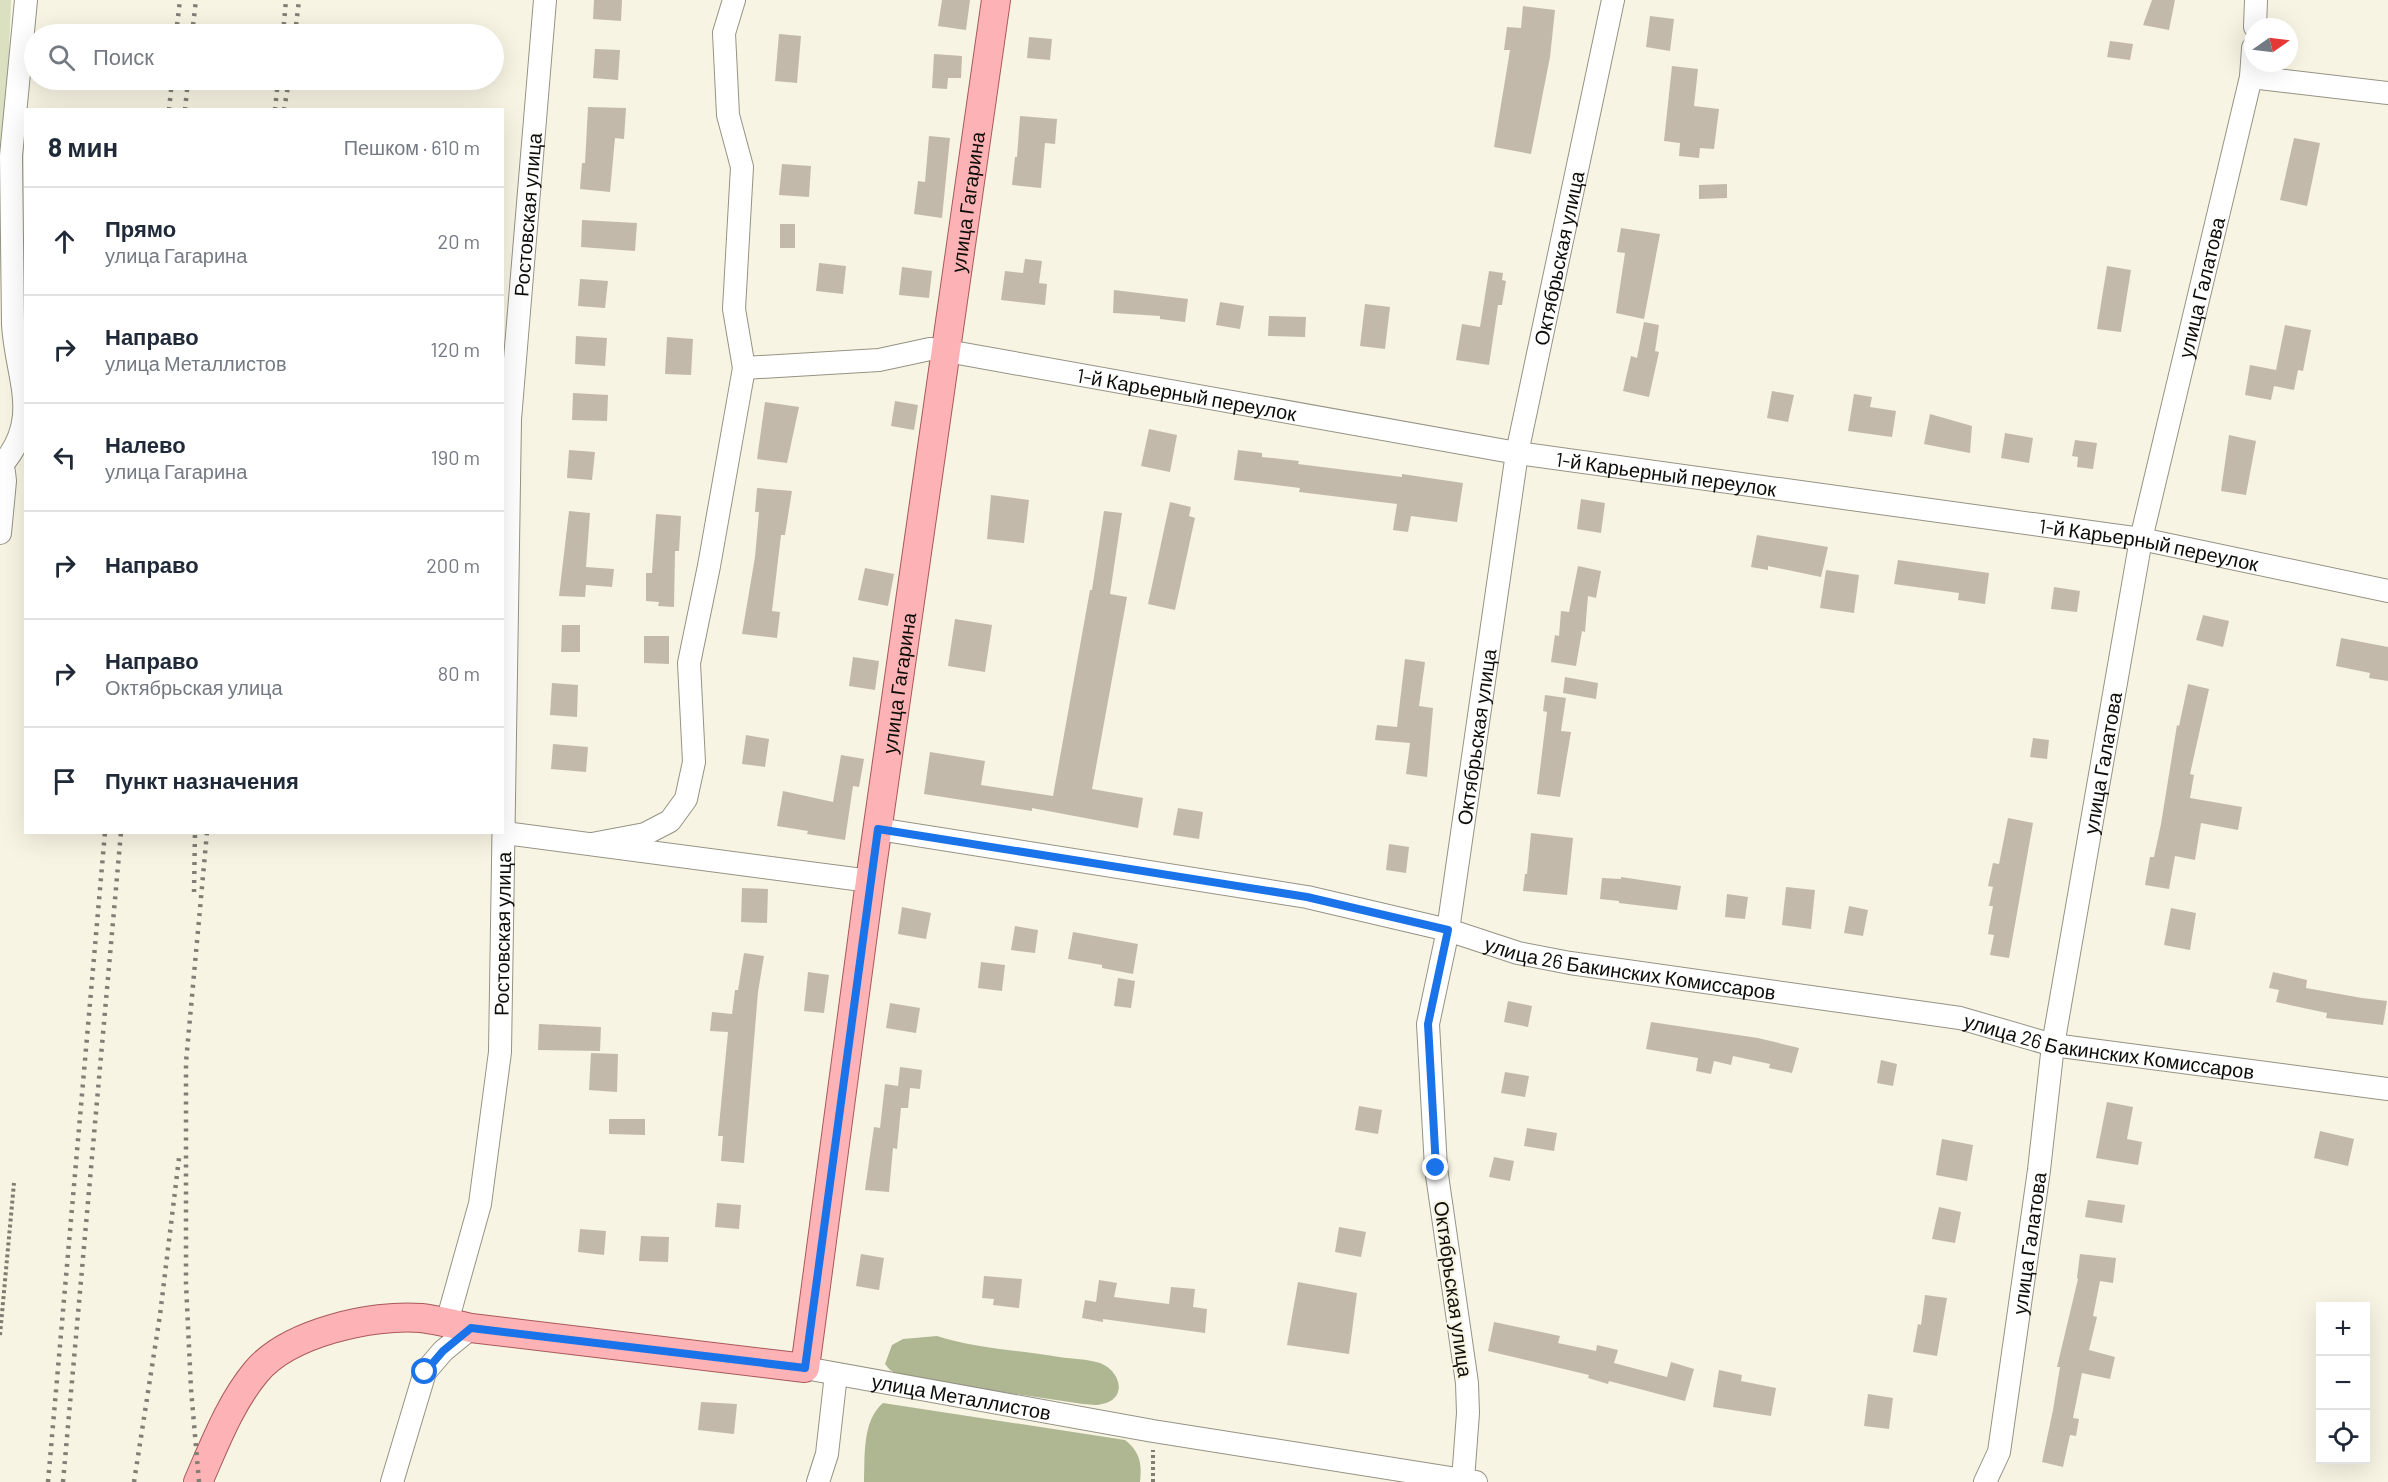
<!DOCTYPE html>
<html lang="ru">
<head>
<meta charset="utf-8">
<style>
  :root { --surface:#fff; --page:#f2f2f3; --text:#1f2937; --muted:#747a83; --line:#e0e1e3 }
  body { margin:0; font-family:Barlow,sans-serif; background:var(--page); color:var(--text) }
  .controls { position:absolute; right:18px; bottom:18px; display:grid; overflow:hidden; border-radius:0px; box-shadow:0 6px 24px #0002 }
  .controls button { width:54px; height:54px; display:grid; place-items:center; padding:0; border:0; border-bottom:2px solid var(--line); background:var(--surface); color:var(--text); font:30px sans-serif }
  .compass { position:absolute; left:2244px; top:18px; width:54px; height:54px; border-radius:50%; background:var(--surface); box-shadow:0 6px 24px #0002; rotate:76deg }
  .stop { position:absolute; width:18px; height:18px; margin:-14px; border:4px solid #1a73e8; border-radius:50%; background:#fff }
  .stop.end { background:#1a73e8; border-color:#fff; box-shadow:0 2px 6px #0008 }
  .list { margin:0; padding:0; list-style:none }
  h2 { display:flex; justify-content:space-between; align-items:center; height:78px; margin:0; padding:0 24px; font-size:26px }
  h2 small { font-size:20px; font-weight:400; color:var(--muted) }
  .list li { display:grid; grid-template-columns:39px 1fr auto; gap:18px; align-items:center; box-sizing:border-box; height:108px; padding:0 24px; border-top:2px solid var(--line) }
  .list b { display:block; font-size:22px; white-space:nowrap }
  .list p { margin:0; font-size:20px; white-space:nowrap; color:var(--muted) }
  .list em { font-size:20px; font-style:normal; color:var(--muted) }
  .icon { flex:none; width:33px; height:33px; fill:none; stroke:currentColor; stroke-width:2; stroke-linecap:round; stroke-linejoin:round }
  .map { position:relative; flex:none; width:2388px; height:1482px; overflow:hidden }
  .search { position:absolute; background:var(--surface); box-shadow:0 6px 24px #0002; left:24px; top:24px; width:480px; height:66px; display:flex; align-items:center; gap:15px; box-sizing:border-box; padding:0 21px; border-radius:33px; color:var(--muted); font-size:22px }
  .panel { position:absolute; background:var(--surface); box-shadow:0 6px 24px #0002; left:24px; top:108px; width:480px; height:726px; border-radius:0px }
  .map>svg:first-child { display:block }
  .green { fill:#dae0c0 }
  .forest { fill:#afb692 }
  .building { fill:#c3b9ab }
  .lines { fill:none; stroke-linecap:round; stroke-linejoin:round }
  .minor-casing { stroke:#969384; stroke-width:24 }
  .major-casing { stroke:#a95859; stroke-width:30 }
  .path { stroke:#7f7d72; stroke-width:4; stroke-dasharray:3 3; stroke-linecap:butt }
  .minor { stroke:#fff; stroke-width:22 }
  .major { stroke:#fdb3b5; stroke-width:28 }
  .rail { stroke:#817f74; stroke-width:4.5; stroke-dasharray:3 6; stroke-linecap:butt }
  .route { stroke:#1a73e8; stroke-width:8 }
  .labels { text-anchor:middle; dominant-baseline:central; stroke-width:4.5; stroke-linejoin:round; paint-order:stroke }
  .street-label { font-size:20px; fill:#0e0d08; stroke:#f7f4e3 }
</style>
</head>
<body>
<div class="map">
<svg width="2388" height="1482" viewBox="0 0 2388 1482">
  <rect width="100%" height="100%" fill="#f7f4e3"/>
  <path class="green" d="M0,0H11L0,278Z"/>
  <path class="forest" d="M937,1336C977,1349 1019,1350 1059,1357C1073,1359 1087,1359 1100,1363C1121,1371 1128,1399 1102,1404C1096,1406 1089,1404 1083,1404L903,1377L890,1370L885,1364L892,1345L903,1339Z
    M883,1403L1125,1440C1140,1452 1142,1463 1140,1482H864C865,1456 862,1421 883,1403Z"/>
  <path class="building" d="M594,0H622L621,21L593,19Z
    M942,0H970L966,30L938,26Z
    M2152,0H2175L2169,30L2143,25Z
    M1523,6L1555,10L1550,57L1531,154L1494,147L1510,50H1504L1507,27L1521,28Z
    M1650,16L1674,19L1670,51L1646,47Z
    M779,34L801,36L797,83L775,81Z
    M1029,37L1052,39L1050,60L1027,58Z
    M2110,41L2133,44L2130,60L2107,57Z
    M595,49L620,50L618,80L593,78Z
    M934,54L962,56L961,78H948L947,89L932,88Z
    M1672,66L1698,69L1694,106L1719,109L1714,149L1700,148L1699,158L1679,156L1680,143L1664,141Z
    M588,107L626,108L624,139L615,138L610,192L580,189L582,163H585Z
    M1020,116L1057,119L1055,144L1045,143L1041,188L1012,185L1015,157H1017Z
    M929,136L950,138L942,218L914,214L918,181L925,182Z
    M2294,138L2320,143L2307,206L2280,200Z
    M782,164L811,166L809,197L779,195Z
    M1727,184V198L1699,199V185Z
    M582,220L637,223L635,251L581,247Z
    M780,224H795V248H780Z
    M1621,228L1660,234L1644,319L1616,313L1625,253L1617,252Z
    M1025,259L1042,261L1039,283L1047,284L1045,305L1001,300L1005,271L1023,273Z
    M819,263L846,266L843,294L816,291Z
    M2107,266L2131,270L2121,332L2097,329Z
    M902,267L932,271L929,298L899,295Z
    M1489,271L1503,273L1502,280L1506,281L1502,305H1498L1489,365L1456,360L1462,324L1480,327Z
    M580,279L608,281L605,308L578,306Z
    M1114,290L1188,299L1185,322L1160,319V316L1113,313Z
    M1220,302L1244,306L1240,329L1216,325Z
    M1365,304L1390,307L1385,349L1360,346Z
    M1269,316L1306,317L1305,337L1268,336Z
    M1644,322L1659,325L1655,351L1659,352L1649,397L1623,391L1631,356L1637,358Z
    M2285,325L2311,330L2303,371L2298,370L2294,390L2274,386L2271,400L2245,395L2250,365L2276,370Z
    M576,336L607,338L605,366L575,364Z
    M667,337L693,339L691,375L665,374Z
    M1772,391L1794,395L1788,422L1767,418Z
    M573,393L608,395L607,421L572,420Z
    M1854,394L1872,397L1870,407L1896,411L1892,437L1848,431Z
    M895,401L918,405L914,430L891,426Z
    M765,402L799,407L787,463L757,459Z
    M1930,414L1972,426L1970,453L1924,444Z
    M1149,429L1177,435L1170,472L1141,466Z
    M2005,433L2033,438L2029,463L2001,458Z
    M2229,435L2256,441L2246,495L2221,491Z
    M2075,440L2097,443L2093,469L2077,467L2078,457L2072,456Z
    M569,450L595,452L592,480L567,478Z
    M1238,450L1262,453V457L1299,461L1298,464L1402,477V474L1463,483L1457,522L1411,516L1408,532L1393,530L1397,504L1299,492L1300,488L1234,480Z
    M757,488L792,491L785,535H781L772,611L780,612L777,638L742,634L755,557L759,512H755Z
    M991,495L1029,500L1024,543L987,539Z
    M1581,499L1605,503L1601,533L1577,529Z
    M1170,502L1191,507L1189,516L1195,518L1175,610L1148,604Z
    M569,511L590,513L586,567L614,569L612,587L586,585L585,597L559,596Z
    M1104,511L1122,513L1110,594L1127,597L1092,789L1143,798L1138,828L1032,808V811L924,794L930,752L985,761L981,785L1053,796L1090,590H1092Z
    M656,514L681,516L679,551H675L674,607L658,606L659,602L646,601V573H652Z
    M1757,535L1828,547L1821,577L1768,566V570L1751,567Z
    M1898,560L1989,573L1985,604L1958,600L1959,593L1894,584Z
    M1578,566L1601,571L1596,598L1588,596L1585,632L1582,631L1576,666L1551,662L1555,635L1559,636L1561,611L1569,612Z
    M865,568L894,574L888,606L858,600Z
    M1826,570L1859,575L1854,613L1820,608Z
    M2054,587L2080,591L2077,612L2051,609Z
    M2203,615L2229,621L2223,647L2196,640Z
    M955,619L992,625L985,672L948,666Z
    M562,625H580V652H561Z
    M644,636H669V664L644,663Z
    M2341,638L2388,647V681L2369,678L2370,673L2336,666Z
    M853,657L879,661L875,690L849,686Z
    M1405,659L1425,662L1419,706L1433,708L1427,777L1406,774L1410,743L1375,740L1377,725L1397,727Z
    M1565,677L1598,683L1596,699L1563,693Z
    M552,683L578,685L577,717L550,715Z
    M2188,684L2209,689L2190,774L2194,775L2190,798L2242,807L2238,830L2201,823L2195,860L2175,856L2169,889L2145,885L2150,857H2154L2161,824L2177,725L2179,726Z
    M1545,695L1566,698L1561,731L1571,732L1560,797L1537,794L1547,712L1543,711Z
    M746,735L769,739L765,767L742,764Z
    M2033,738L2049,740L2047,759L2030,757Z
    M553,744L588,747L586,772L551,769Z
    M841,755L864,759L859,787L853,786L845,840L807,834L808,831L777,826L783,791L833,802Z
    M1178,808L1203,812L1199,839L1173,835Z
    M2008,818L2033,823L2009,958L1990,955L1994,935L1988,934L1993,906H1989L1993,887L1988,886L1993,863L1999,864Z
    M1531,833L1573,838L1567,895L1523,891L1525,874H1527Z
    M1389,844L1409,847L1406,873L1386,870Z
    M1621,877L1681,886L1677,910L1619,903V901L1600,899L1602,878L1621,879Z
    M1786,887L1815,890L1811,929L1782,925Z
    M742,888L768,889L767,923L741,922Z
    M1727,894L1748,897L1745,919L1725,917Z
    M1849,906L1868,910L1863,936L1844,933Z
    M902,907L931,913L926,939L898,934Z
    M2171,908L2196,913L2190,950L2164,945Z
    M1015,926L1038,930L1035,953L1011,950Z
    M1073,932L1138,944L1133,974L1102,968V965L1068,959Z
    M744,953L764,956L758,992L744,1163L721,1161L723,1136H718L728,1032L710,1031L712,1012L732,1014L735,990H738Z
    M981,962L1005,965L1002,991L978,988Z
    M808,972L829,975L824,1013L804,1011Z
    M2273,972L2307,980L2306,988L2362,998L2387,1001L2383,1025L2326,1018L2327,1013L2276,1002L2279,990L2269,988Z
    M1118,978L1135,981L1131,1008L1114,1006Z
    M1508,1001L1532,1006L1528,1027L1504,1022Z
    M890,1003L920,1008L916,1033L886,1028Z
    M1651,1022L1758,1038L1799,1048L1792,1073L1769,1068L1770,1064L1733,1056L1731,1065L1714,1061L1711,1074L1696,1071L1698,1058L1646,1049Z
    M539,1024L601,1027L600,1051L538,1050Z
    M591,1053L618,1054L617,1092L589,1090Z
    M1881,1060L1897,1064L1893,1086L1877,1083Z
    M900,1067L922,1070L920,1089L910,1088L908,1108H901L897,1149L893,1148L889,1192L865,1190L874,1127L880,1128L885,1084L898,1086Z
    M1505,1072L1529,1076L1525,1097L1501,1093Z
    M2107,1102L2133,1107L2127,1139L2142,1142L2138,1165L2096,1158Z
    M1359,1106L1382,1110L1378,1134L1355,1130Z
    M609,1119H645V1135L609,1134Z
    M1527,1128L1557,1133L1554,1151L1524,1146Z
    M2320,1131L2354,1139L2348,1166L2314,1158Z
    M1942,1139L1973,1145L1967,1181L1936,1175Z
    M1494,1157L1514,1161L1510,1181L1489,1177Z
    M2088,1200L2125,1205L2122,1223L2085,1217Z
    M717,1203L741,1205L739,1229L715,1227Z
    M1939,1207L1961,1212L1955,1243L1932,1239Z
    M1339,1227L1366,1232L1361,1257L1335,1252Z
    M580,1229L606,1231L604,1255L578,1252Z
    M641,1236L669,1237L668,1262L639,1261Z
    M861,1254L884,1258L879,1290L856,1286Z
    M2080,1254L2116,1258L2113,1283L2100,1281L2093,1316L2097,1317L2089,1350L2115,1357L2110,1379L2082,1373L2073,1418L2079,1419L2076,1436L2070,1435L2063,1467L2042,1462L2053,1410L2060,1367H2057L2078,1279L2077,1278Z
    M984,1276L1022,1279L1019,1308L993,1305L994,1299L982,1298Z
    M1099,1280L1117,1283L1114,1297L1169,1304L1171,1287L1195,1289L1193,1307L1207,1309L1205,1333L1103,1319V1322L1082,1318L1085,1300L1096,1302Z
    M1298,1282L1357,1293L1349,1354L1287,1345Z
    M1925,1295L1947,1298L1937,1356L1913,1352L1918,1324L1921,1325Z
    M1494,1322L1560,1336L1558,1343L1596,1351L1597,1345L1618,1350L1614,1363L1667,1377L1671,1362L1694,1369L1685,1401L1609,1381L1608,1384L1588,1378L1589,1375L1488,1351Z
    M1719,1370L1742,1375L1741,1381L1776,1388L1771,1416L1713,1407Z
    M1868,1394L1893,1398L1889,1429L1864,1426Z
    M701,1402L737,1404L734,1434L698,1430Z"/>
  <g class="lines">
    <g class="minor-casing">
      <g id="minor">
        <path d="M2255,27L2256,0"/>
        <path d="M2251,77L2388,93"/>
        <path id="s1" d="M744,368L879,360L930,349L947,351L1517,453L2141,539L2388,591"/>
        <path d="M0,465L4,472L5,481L0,533"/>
        <path d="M1,466C43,418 16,379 13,324L11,156L26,0"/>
        <path id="s2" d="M878,829L1307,897L1448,930L1518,953L1570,963L1960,1018L2053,1045L2388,1089"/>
        <path d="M505,833L870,881"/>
        <path d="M592,844L645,834L670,821L686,799L694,762L689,663L709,566L744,368L734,309L742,167L728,115L724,33L734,0"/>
        <path id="s3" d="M447,1322L480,1204L500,1052L510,419L545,0"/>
        <path id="s4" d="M805,1368L1153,1431L1476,1482"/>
        <path id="s5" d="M1463,1480L1468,1413L1467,1383L1436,1168L1428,1024L1448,930L1517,453L1613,0"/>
        <path d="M392,1482L425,1372L443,1351L471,1328"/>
        <path d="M818,1482L827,1454L836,1374"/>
        <path id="s6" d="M1985,1482L1999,1452L2039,1170L2053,1045L2141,539L2251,77L2253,48"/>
      </g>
    </g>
    <g class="major-casing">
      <g id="major">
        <path id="s7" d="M198,1482C214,1446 230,1403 256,1372C288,1333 372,1314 421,1318C438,1320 454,1324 471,1328L805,1368L870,881L996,0"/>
      </g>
    </g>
    <path class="path" d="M0,1335L14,1183
      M1153,1482V1450"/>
    <use href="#minor" class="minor"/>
    <use href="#major" class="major"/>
    <path class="rail" d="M176,34L180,0
      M192,34L196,0
      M283,34L286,0
      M295,34L299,0
      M169,110L172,80
      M185,110L188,80
      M275,110L278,80
      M284,110L289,80
      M194,892L195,832
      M48,1482L105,832
      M63,1482L121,832
      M134,1482L160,1315L179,1158
      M199,1482L191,1389L186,1284V1062L207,832"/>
  </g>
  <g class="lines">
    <path class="route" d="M425,1372L443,1351L471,1328L805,1368L878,829L1307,897L1448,930L1428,1024L1436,1168"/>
  </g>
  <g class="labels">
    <g class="street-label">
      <text stroke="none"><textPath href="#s7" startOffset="1868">улица Гагарина</textPath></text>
      <text stroke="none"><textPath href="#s3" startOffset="1114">Ростовская улица</textPath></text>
      <text stroke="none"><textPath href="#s5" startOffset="1236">Октябрьская улица</textPath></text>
      <text stroke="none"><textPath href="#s6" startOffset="1216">улица Галатова</textPath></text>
      <text stroke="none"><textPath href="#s1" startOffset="448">1-й Карьерный переулок</textPath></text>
      <text stroke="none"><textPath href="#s1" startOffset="934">1-й Карьерный переулок</textPath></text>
      <text stroke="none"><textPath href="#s1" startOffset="1422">1-й Карьерный переулок</textPath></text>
      <text stroke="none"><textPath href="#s7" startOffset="1382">улица Гагарина</textPath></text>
      <text stroke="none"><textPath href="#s5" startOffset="750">Октябрьская улица</textPath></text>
      <text stroke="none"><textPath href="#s6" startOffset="730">улица Галатова</textPath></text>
      <text stroke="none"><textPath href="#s3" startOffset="394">Ростовская улица</textPath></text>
      <text stroke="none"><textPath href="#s2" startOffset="766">улица 26 Бакинских Комиссаров</textPath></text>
      <text stroke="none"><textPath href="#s2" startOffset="1252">улица 26 Бакинских Комиссаров</textPath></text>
      <text stroke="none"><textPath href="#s6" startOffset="244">улица Галатова</textPath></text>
      <text transform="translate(1454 1289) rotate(82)">Октябрьская улица</text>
      <text stroke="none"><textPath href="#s4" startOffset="159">улица Металлистов</textPath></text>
    </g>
  </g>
</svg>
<div class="controls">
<button>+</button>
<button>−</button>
<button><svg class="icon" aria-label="locate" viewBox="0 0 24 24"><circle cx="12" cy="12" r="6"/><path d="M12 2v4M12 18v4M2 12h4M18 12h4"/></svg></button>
</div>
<svg class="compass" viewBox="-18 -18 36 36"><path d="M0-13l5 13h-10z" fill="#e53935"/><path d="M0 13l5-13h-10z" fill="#747a83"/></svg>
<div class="stop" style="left:425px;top:1372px"></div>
<div class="stop end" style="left:1436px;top:1168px"></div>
<div class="search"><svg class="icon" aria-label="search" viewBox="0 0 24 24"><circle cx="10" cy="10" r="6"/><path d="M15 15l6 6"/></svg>Поиск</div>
<section class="panel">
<h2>8 мин<small>Пешком · 610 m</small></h2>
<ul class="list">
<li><svg class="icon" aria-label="ahead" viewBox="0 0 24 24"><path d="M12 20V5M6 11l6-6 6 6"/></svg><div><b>Прямо</b><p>улица Гагарина</p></div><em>20 m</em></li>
<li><svg class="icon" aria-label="right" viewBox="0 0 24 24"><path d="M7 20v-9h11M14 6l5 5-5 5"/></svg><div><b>Направо</b><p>улица Металлистов</p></div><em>120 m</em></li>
<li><svg class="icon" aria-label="left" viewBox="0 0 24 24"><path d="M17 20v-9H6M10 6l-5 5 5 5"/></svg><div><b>Налево</b><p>улица Гагарина</p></div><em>190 m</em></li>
<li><svg class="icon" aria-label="right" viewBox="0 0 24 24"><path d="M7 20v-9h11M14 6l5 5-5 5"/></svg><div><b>Направо</b></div><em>200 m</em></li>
<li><svg class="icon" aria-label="right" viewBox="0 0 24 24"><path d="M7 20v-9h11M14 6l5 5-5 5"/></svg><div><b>Направо</b><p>Октябрьская улица</p></div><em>80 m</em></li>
<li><svg class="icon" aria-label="arrive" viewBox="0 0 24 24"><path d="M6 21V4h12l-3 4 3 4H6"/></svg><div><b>Пункт назначения</b></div></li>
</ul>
</section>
</div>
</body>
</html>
